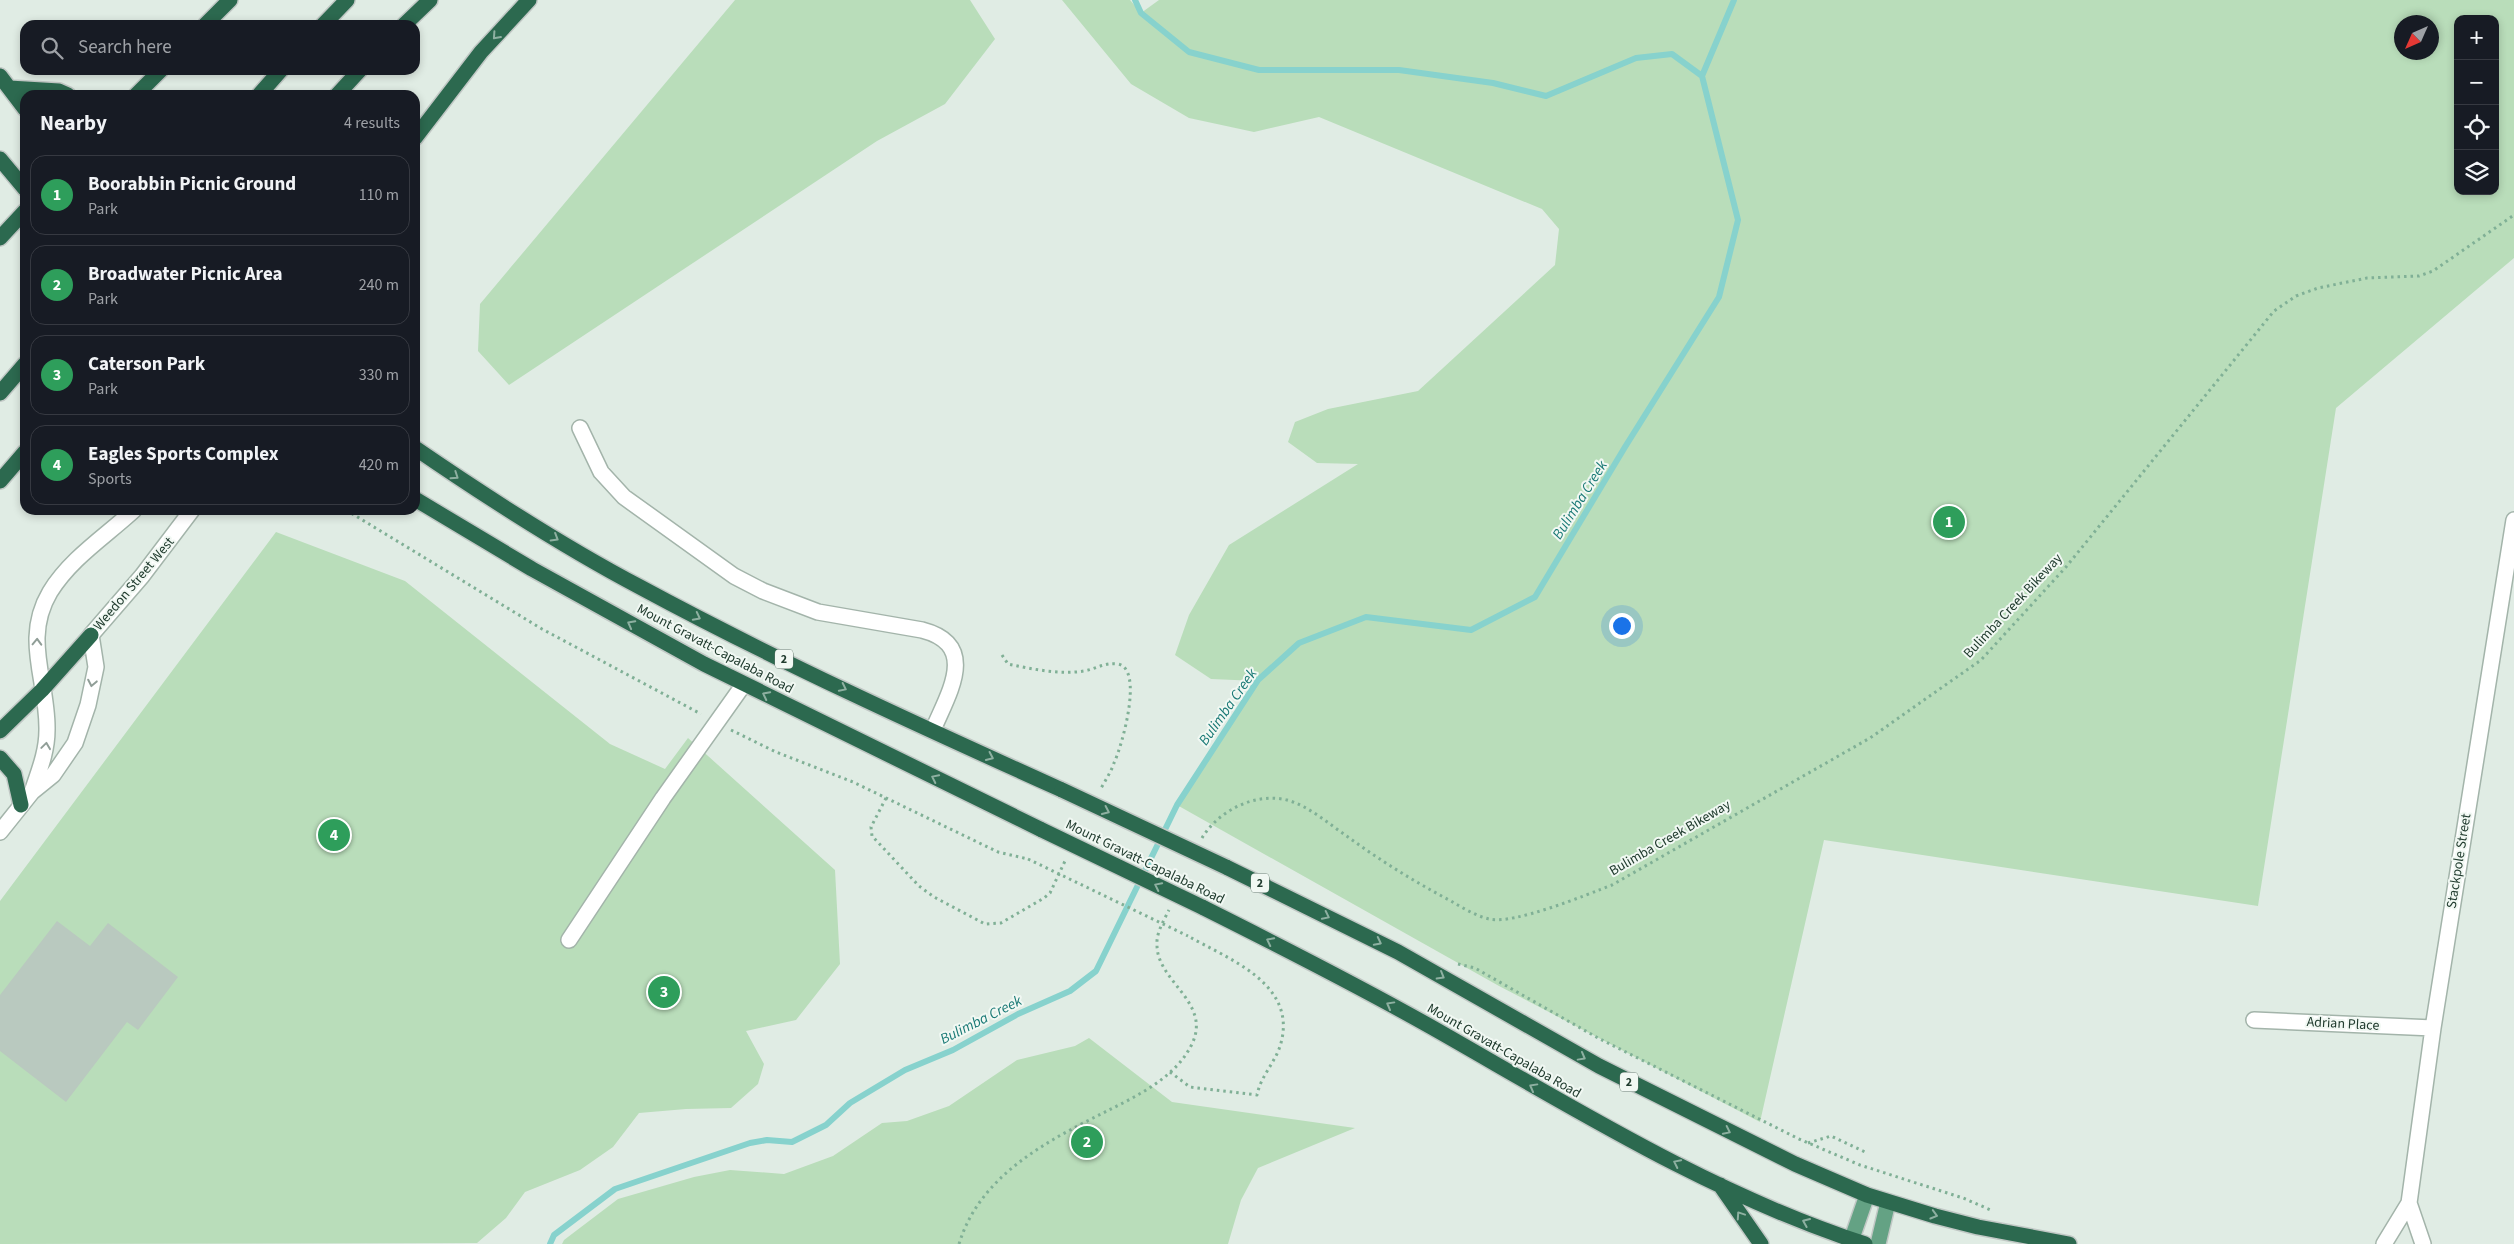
<!DOCTYPE html>
<html lang="en">
<head>
<meta charset="utf-8">
<style>
  :root { --surface:#171b24; --page:#242831; --text:#f1f3f6; --muted:#9ea1a6; --line:#363941; --accent:#8c9099 }
  body { margin:0; font-family:"Source Sans 3",sans-serif; background:var(--page); color:var(--text) }
  .controls { position:absolute; right:15px; top:15px; display:grid; overflow:hidden; border-radius:10px; box-shadow:0 2px 8px #0003 }
  .controls button { width:45px; height:45px; display:grid; place-items:center; padding:0; border:0; border-bottom:1px solid var(--line); background:var(--surface); color:var(--text); font:25px sans-serif }
  .compass { position:absolute; left:2394px; top:15px; width:45px; height:45px; border-radius:50%; background:var(--surface); box-shadow:0 2px 8px #0003; rotate:225deg }
  .you { position:absolute; left:1621px; top:625px; width:18px; height:18px; margin:-12px; border:4px solid #fff; border-radius:50%; background:#1a73e8; box-shadow:0 0 0 8px #1a73e833 }
  .badge { display:grid; place-items:center; width:32px; height:32px; border-radius:50%; background:var(--accent); color:#fff; font-size:16px; font-weight:700 }
  .pin { position:absolute; translate:-50% -50%; border:2px solid #fff; box-shadow:0 1px 5px #0006 }
  .list { margin:0; padding:0; list-style:none }
  h2 { display:flex; justify-content:space-between; align-items:center; height:65px; margin:0; padding:0 20px; font-size:21px }
  h2 small { font-size:16px; font-weight:400; color:var(--muted) }
  .list li { display:grid; grid-template-columns:32px 1fr auto; gap:15px; align-items:center; box-sizing:border-box; height:80px; margin:0 10px 10px; padding:0 10px; border:1px solid var(--line); border-radius:15px }
  .list b { display:block; font-size:19px; white-space:nowrap }
  .list p { margin:0; font-size:16px; white-space:nowrap; color:var(--muted) }
  .list em { font-size:16px; font-style:normal; color:var(--muted) }
  .icon { flex:none; width:28px; height:28px; fill:none; stroke:currentColor; stroke-width:2; stroke-linecap:round; stroke-linejoin:round }
  .map { position:relative; flex:none; width:2514px; height:1244px; overflow:hidden }
  .search { position:absolute; background:var(--surface); box-shadow:0 2px 8px #0003; left:20px; top:20px; width:400px; height:55px; display:flex; align-items:center; gap:12px; box-sizing:border-box; padding:0 18px; border-radius:15px; color:var(--muted); font-size:19px }
  .panel { position:absolute; background:var(--surface); box-shadow:0 2px 8px #0003; left:20px; top:90px; width:400px; height:425px; border-radius:15px }
  .map>svg:first-child { display:block }
  .green { fill:#b9ddba; fill-rule:evenodd }
  .lines { fill:none; stroke-linecap:round; stroke-linejoin:round }
  .stream { stroke:#87d2cd; stroke-width:6 }
  .building { fill:#b9c9bf }
  .minor-casing { stroke:#a3b4aa; stroke-width:18 }
  .major-casing { stroke:#c1c8c5; stroke-width:18 }
  .highway-casing { stroke:#c1c8c5; stroke-width:18 }
  .path { stroke:#80b096; stroke-width:3; stroke-dasharray:2.5 4; stroke-linecap:butt }
  .minor { stroke:#fff; stroke-width:15 }
  .major { stroke:#64a284; stroke-width:15 }
  .highway { stroke:#2c694f; stroke-width:15 }
  .highway-bridge-casing { stroke:#c1c8c5; stroke-width:18; stroke-linecap:butt }
  .path-bridge { stroke:#80b096; stroke-width:3; stroke-dasharray:2.5 4; stroke-linecap:butt }
  .highway-bridge { stroke:#2c694f; stroke-width:15 }
  .oneway { stroke:#8eb0a1 }
  .oneway2 { stroke:#909e97 }
  .labels { text-anchor:middle; dominant-baseline:central; stroke-width:4; stroke-linejoin:round; paint-order:stroke }
  .shield { fill:#f1f8f3; stroke:#5f746a; stroke-width:1 }
  .shield-label { font-size:12px; font-weight:bold; fill:#213c2f }
  .street-label { font-size:14px; fill:#213c2f; stroke:#f1f8f3 }
  .water-label { font-size:15px; font-style:italic; fill:#197975; stroke:#f1f8f3 }
</style>
</head>
<body>
<div class="map">
<svg width="2514" height="1244" viewBox="0 0 2514 1244">
  <rect width="100%" height="100%" fill="#e0ece4"/>
  <path class="green" d="M735,0H970L995,39L945,104L877,141L509,385L478,351L480,304Z
    M1062,0H1130L1141,13L1159,0H2514V258L2336,408L2258,906L1824,840L1760,1122L1499,986L1177,805L1258,681L1211,679L1175,655L1189,615L1229,545L1358,464L1317,463L1288,442L1295,422L1328,409L1418,391L1555,265L1559,229L1542,209L1319,117L1254,132L1189,118L1131,84ZM2458,19H2495V191H2458ZM2402,22H2432V52H2402Z
    M276,532L405,581L610,744L665,769L688,738L835,870L840,964L796,1020L746,1031L764,1064L758,1084L731,1108L686,1109L639,1113L613,1147L580,1170L525,1192L506,1218L477,1243L0,1244V901Z
    M1089,1038L1172,1102L1355,1128L1258,1168L1241,1200L1228,1244H562L564,1240L618,1199L694,1177L730,1170L784,1174L833,1156L882,1123L907,1121L949,1106L1017,1060L1075,1046Z"/>
  <g class="lines">
    <path class="stream" d="M1135,0L1141,13L1189,52L1259,70H1399L1493,83L1546,96L1636,58L1672,54L1702,76
      M550,1244L554,1235L615,1189L750,1143L767,1140L792,1142L826,1125L850,1103L905,1070L953,1050L1018,1014L1070,991L1096,971L1177,805L1258,680L1299,643L1366,617L1471,630L1535,597L1625,447L1719,297L1738,220L1702,76L1734,0"/>
  </g>
  <path class="building" d="M57,921L90,946L108,923L178,977L138,1030L127,1022L66,1102L0,1051V995Z"/>
  <g class="lines">
    <g class="minor-casing">
      <path id="minor" d="M580,428L601,472L624,497L734,576L763,591L818,612L922,630C980,645 948,694 933,730
        M32,792C39,771 47,752 47,730C48,681 22,639 50,592C71,558 106,536 134,510
        M0,832L32,792L53,775L75,743L88,705L96,667L91,635L142,576L192,510
        M569,940L663,798L744,684
        M2254,1020L2433,1028
        M2409,1203L2423,1244
        M2384,1244L2409,1203L2433,1028L2514,520"/>
    </g>
    <g class="major-casing">
      <path id="major" d="M1850,1244L1867,1195
        M1878,1244L1888,1202"/>
    </g>
    <g class="highway-casing">
      <path id="highway" d="M205,25L230,0
        M323,25L347,0
        M404,25L430,0
        M0,76L25,109
        M9,88L59,91L68,95
        M136,95L161,70
        M259,95L281,70
        M337,95L360,70
        M415,138L481,52L529,0
        M0,159L25,189
        M0,238L25,211
        M0,393L25,364
        M415,448C488,498 562,546 640,587C777,661 920,726 1062,790
        M0,481L25,452
        M415,499L532,569L704,664L1042,830
        M0,731L42,690L91,635
        M0,758L14,774L21,805
        M1226,867L1398,952L1599,1066L1795,1164L1867,1195L1935,1216L1978,1227L2069,1244
        M1202,907C1280,946 1357,985 1433,1028C1572,1107 1711,1194 1865,1244
        M1720,1185L1761,1244"/>
    </g>
    <path class="path" d="M346,510L542,629L701,714
      M1002,655L1008,664C1032,669 1060,675 1084,671C1096,669 1105,662 1118,664C1144,669 1122,746 1114,763C1111,772 1105,781 1100,790
      M731,730L776,752L853,782L998,852L1028,859
      M886,798L871,827L872,836L919,886L934,897L985,924L1001,923L1044,898L1050,893L1065,861
      M1202,838C1218,811 1255,792 1287,800C1309,806 1329,824 1348,837C1381,861 1415,882 1451,901C1463,908 1476,916 1489,919C1513,925 1586,895 1612,885L1870,738L1981,660L2066,567L2274,311L2296,296L2318,288L2367,278L2419,276L2433,271L2514,215
      M1458,964L1475,968L1598,1038L1799,1139L1860,1165L1963,1198L1993,1211
      M1170,1072L1190,1087L1257,1095C1261,1075 1276,1062 1281,1043C1297,983 1228,959 1188,936
      M1808,1143L1831,1136L1865,1152
      M959,1244C980,1175 1047,1141 1107,1111C1139,1095 1176,1077 1192,1044C1212,1002 1157,982 1157,945C1156,933 1164,920 1169,910"/>
    <use href="#minor" class="minor"/>
    <use href="#major" class="major"/>
    <use href="#highway" class="highway"/>
    <g class="highway-bridge-casing">
      <path id="highway-bridge" d="M1062,790L1226,867
        M1042,830L1202,907"/>
    </g>
    <path class="path-bridge" d="M1028,859L1188,936"/>
    <use href="#highway-bridge" class="highway-bridge"/>
  </g>
  <defs><path id="oneway-chevron" d="M-2-3.5L2.5 0L-2 3.5" fill="none" stroke-width="1.6" stroke-linecap="round" stroke-linejoin="round" transform="scale(1.25)"/></defs>
  <g class="oneway">
    <use href="#oneway-chevron" transform="translate(496 36) rotate(132)"/>
    <use href="#oneway-chevron" transform="translate(455 476) rotate(34)"/>
    <use href="#oneway-chevron" transform="translate(555 538) rotate(31)"/>
    <use href="#oneway-chevron" transform="translate(697 617) rotate(27)"/>
    <use href="#oneway-chevron" transform="translate(631 624) rotate(-152)"/>
    <use href="#oneway-chevron" transform="translate(843 688) rotate(26)"/>
    <use href="#oneway-chevron" transform="translate(766 695) rotate(-153)"/>
    <use href="#oneway-chevron" transform="translate(990 757) rotate(25)"/>
    <use href="#oneway-chevron" transform="translate(935 778) rotate(-154)"/>
    <use href="#oneway-chevron" transform="translate(1106 811) rotate(25)"/>
    <use href="#oneway-chevron" transform="translate(1158 886) rotate(-154)"/>
    <use href="#oneway-chevron" transform="translate(1326 916) rotate(26)"/>
    <use href="#oneway-chevron" transform="translate(1270 941) rotate(-153)"/>
    <use href="#oneway-chevron" transform="translate(1378 942) rotate(27)"/>
    <use href="#oneway-chevron" transform="translate(1441 976) rotate(30)"/>
    <use href="#oneway-chevron" transform="translate(1390 1005) rotate(-151)"/>
    <use href="#oneway-chevron" transform="translate(1582 1057) rotate(29)"/>
    <use href="#oneway-chevron" transform="translate(1533 1087) rotate(-151)"/>
    <use href="#oneway-chevron" transform="translate(1727 1131) rotate(26)"/>
    <use href="#oneway-chevron" transform="translate(1677 1163) rotate(-154)"/>
    <use href="#oneway-chevron" transform="translate(1740 1215) rotate(-124)"/>
    <use href="#oneway-chevron" transform="translate(1934 1215) rotate(16)"/>
    <use href="#oneway-chevron" transform="translate(1806 1222) rotate(-157)"/>
  </g>
  <g class="oneway2">
    <use href="#oneway-chevron" transform="translate(37 642) rotate(-88)"/>
    <use href="#oneway-chevron" transform="translate(92 683) rotate(101)"/>
    <use href="#oneway-chevron" transform="translate(46 746) rotate(-82)"/>
  </g>
  <g class="labels">
    <g class="shield">
      <rect x="775" y="649.5" width="18" height="19" rx="4"/>
      <rect x="1251" y="873.5" width="18" height="19" rx="4"/>
      <rect x="1620" y="1072.5" width="18" height="19" rx="4"/>
    </g>
    <g class="shield-label">
      <text x="784" y="659">2</text>
      <text x="1260" y="883">2</text>
      <text x="1629" y="1082">2</text>
    </g>
    <g class="street-label">
      <text transform="translate(134 584) rotate(-50)">Weedon Street West</text>
      <text transform="translate(2013 606) rotate(-47)">Bulimba Creek Bikeway</text>
      <text transform="translate(715 649) rotate(28)">Mount Gravatt-Capalaba Road</text>
      <text transform="translate(1670 838) rotate(-30)">Bulimba Creek Bikeway</text>
      <text transform="translate(2459 861) rotate(-81)">Stackpole Street</text>
      <text transform="translate(1145 862) rotate(26)">Mount Gravatt-Capalaba Road</text>
      <text transform="translate(2343 1024) rotate(3)">Adrian Place</text>
      <text transform="translate(1504 1051) rotate(30)">Mount Gravatt-Capalaba Road</text>
    </g>
    <g class="water-label">
      <text transform="translate(1580 500) rotate(-58)">Bulimba Creek</text>
      <text transform="translate(1228 707) rotate(-55)">Bulimba Creek</text>
      <text transform="translate(981 1020) rotate(-27)">Bulimba Creek</text>
    </g>
  </g>
</svg>
<div class="controls">
<button>+</button>
<button>−</button>
<button><svg class="icon" aria-label="locate" viewBox="0 0 24 24"><circle cx="12" cy="12" r="6"/><path d="M12 2v4M12 18v4M2 12h4M18 12h4"/></svg></button>
<button><svg class="icon" aria-label="layers" viewBox="0 0 24 24"><path d="M12 4l9 5-9 5-9-5zM3 14l9 5 9-5"/></svg></button>
</div>
<svg class="compass" viewBox="-18 -18 36 36"><path d="M0-13l5 13h-10z" fill="#e53935"/><path d="M0 13l5-13h-10z" fill="#9ea1a6"/></svg>
<div class="you"></div>
<div class="pin badge" style="left:1949px;top:522px;background:#2e9e5b">1</div>
<div class="pin badge" style="left:1087px;top:1142px;background:#2e9e5b">2</div>
<div class="pin badge" style="left:664px;top:992px;background:#2e9e5b">3</div>
<div class="pin badge" style="left:334px;top:835px;background:#2e9e5b">4</div>
<div class="search"><svg class="icon" aria-label="search" viewBox="0 0 24 24"><circle cx="10" cy="10" r="6"/><path d="M15 15l6 6"/></svg>Search here</div>
<section class="panel">
<h2>Nearby<small>4 results</small></h2>
<ul class="list">
<li><span class="badge" style="background:#2e9e5b">1</span><div><b>Boorabbin Picnic Ground</b><p>Park</p></div><em>110 m</em></li>
<li><span class="badge" style="background:#2e9e5b">2</span><div><b>Broadwater Picnic Area</b><p>Park</p></div><em>240 m</em></li>
<li><span class="badge" style="background:#2e9e5b">3</span><div><b>Caterson Park</b><p>Park</p></div><em>330 m</em></li>
<li><span class="badge" style="background:#2e9e5b">4</span><div><b>Eagles Sports Complex</b><p>Sports</p></div><em>420 m</em></li>
</ul>
</section>
</div>
</body>
</html>
